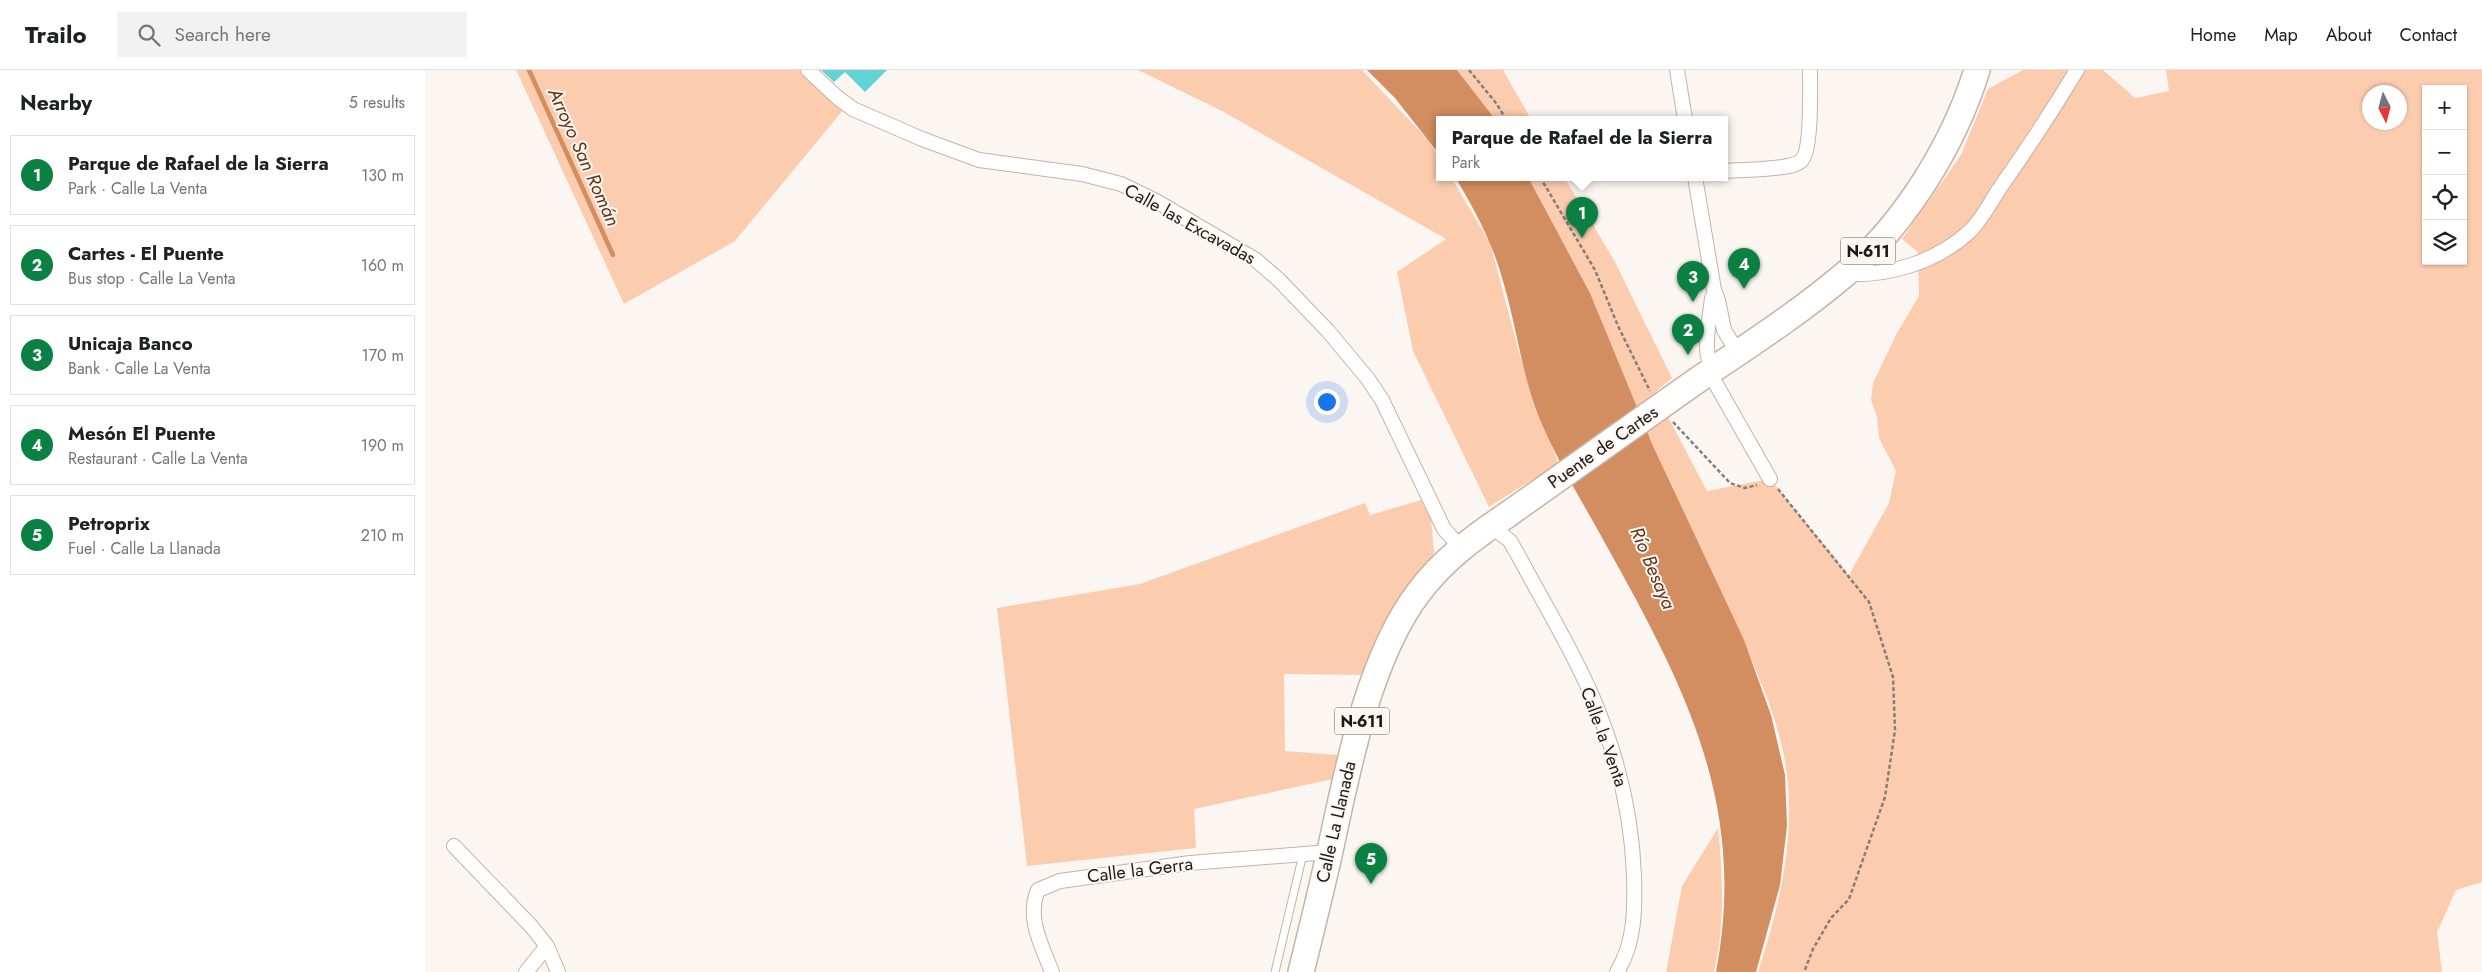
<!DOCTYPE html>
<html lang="en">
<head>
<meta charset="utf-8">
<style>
  :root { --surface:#fff; --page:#f2f2f2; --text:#202124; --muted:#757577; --line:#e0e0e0; --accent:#0b8043 }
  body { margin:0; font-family:Jost,sans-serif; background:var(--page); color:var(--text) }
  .controls { position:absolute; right:15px; top:15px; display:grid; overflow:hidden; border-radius:0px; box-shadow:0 1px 4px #0004 }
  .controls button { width:45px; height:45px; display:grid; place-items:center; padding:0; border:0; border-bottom:1px solid var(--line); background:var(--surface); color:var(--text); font:25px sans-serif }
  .compass { position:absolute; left:1937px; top:15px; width:45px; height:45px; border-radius:50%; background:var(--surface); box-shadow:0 1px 4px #0004; rotate:174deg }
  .you { position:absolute; left:901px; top:331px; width:18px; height:18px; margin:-12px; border:4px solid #fff; border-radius:50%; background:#1a73e8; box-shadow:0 0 0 8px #1a73e833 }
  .badge { display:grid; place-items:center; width:32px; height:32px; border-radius:50%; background:var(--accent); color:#fff; font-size:16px; font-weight:700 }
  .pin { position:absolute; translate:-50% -41px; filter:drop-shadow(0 1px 2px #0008) }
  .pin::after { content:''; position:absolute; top:26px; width:18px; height:15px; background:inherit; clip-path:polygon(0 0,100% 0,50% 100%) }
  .popup { position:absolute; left:1011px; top:46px; width:292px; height:65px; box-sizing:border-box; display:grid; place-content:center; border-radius:0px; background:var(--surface); filter:drop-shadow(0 1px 4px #0005); font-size:16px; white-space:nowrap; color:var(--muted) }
  .popup b { font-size:19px; color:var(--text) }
  .popup::after { content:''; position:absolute; left:50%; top:100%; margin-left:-10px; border:10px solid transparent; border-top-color:var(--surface) }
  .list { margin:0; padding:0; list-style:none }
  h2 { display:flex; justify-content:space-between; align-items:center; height:65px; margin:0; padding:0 20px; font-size:21px }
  h2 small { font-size:16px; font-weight:400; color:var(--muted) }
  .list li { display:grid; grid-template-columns:32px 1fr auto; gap:15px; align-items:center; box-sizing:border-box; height:80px; margin:0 10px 10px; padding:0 10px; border:1px solid var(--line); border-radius:0px }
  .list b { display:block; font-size:19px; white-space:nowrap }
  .list p { margin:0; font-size:16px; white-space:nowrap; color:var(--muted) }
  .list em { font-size:16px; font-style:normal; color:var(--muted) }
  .icon { flex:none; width:28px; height:28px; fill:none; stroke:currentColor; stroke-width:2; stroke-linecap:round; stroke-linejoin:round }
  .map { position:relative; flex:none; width:2057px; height:902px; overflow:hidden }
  header { display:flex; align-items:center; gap:30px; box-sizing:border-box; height:70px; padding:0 25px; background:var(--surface); border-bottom:1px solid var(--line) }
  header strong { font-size:24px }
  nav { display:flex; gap:28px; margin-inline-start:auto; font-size:18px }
  .search { width:350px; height:45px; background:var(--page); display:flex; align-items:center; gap:12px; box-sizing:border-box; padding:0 18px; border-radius:0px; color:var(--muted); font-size:19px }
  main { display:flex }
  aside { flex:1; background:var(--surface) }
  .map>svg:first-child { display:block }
  .green { fill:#fcccaf; fill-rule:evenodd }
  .water { fill:#d28d61 }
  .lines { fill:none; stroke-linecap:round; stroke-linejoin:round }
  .stream { stroke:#d28d61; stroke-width:4.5 }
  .building { fill:#62d3d3 }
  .lane-casing { stroke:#cab1a2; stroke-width:9 }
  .street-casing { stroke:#cab1a2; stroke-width:16 }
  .highway-casing { stroke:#cab1a2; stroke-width:28 }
  .path { stroke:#847d78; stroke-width:2.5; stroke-dasharray:4 2.5; stroke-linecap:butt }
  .lane { stroke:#fff; stroke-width:7 }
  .street { stroke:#fff; stroke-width:14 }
  .highway { stroke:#fff; stroke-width:25 }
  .highway-bridge-casing { stroke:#cab1a2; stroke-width:28; stroke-linecap:butt }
  .highway-bridge { stroke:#fff; stroke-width:25 }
  .labels { text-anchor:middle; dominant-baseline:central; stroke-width:4; stroke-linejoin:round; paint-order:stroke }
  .shield { fill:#fcf6f3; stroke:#635b56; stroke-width:1 }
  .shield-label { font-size:16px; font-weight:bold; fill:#211812 }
  .street-label { font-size:18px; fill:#211812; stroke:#fcf6f3 }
  .water-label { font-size:19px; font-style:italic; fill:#623414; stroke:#fcf6f3 }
</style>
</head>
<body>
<header>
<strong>Trailo</strong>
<div class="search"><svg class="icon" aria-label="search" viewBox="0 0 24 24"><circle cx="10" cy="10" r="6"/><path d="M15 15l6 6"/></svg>Search here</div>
<nav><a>Home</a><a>Map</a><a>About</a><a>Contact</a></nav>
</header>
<main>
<aside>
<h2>Nearby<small>5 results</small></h2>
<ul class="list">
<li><span class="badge">1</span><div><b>Parque de Rafael de la Sierra</b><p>Park · Calle La Venta</p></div><em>130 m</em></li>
<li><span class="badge">2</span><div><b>Cartes - El Puente</b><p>Bus stop · Calle La Venta</p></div><em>160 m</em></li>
<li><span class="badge">3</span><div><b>Unicaja Banco</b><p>Bank · Calle La Venta</p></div><em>170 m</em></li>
<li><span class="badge">4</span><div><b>Mesón El Puente</b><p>Restaurant · Calle La Venta</p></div><em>190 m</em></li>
<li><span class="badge">5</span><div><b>Petroprix</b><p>Fuel · Calle La Llanada</p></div><em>210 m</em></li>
</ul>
</aside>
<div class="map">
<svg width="2057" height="902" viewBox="0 0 2057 902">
  <rect width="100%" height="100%" fill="#fcf6f3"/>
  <path class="green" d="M91,0H374L418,40L310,171L199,234Z
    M713,0H937L1004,71L1014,88V107H1026L1065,173L1095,286L1133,393L1064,437L988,281L972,202L1021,169L797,41Z
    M1032,0H1078L1106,49H1070Z
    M1598,0H1678L1710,28L1744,21L1741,0H2057V812L2031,820L2014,858L2012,861L2017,902H1333C1354,838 1370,772 1362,704C1354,644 1327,591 1302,537C1275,477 1247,417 1220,358L1242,345L1282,421L1345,409L1424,505L1464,433L1471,401L1454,368L1452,347L1446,330L1448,313L1472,263L1494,226L1493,182L1477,169L1536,85L1563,19ZM2001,19H2038V191H2001ZM1944,22H1974V52H1944Z
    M1103,107H1139L1189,190L1247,308L1212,338L1165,223Z
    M996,430L1006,448L1009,483L955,559L939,605L859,604L860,681L914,685L908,709L769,739L771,778L602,796L572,538L715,514L940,433L945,445Z
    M1293,758C1298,806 1300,855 1289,902H1241L1257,816Z"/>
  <path class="water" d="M942,0H1032L1070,49H1014V84L970,28Z
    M1030,107H1103L1165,223L1228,376L1319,570L1346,645L1360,705L1362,756L1355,815L1331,902H1291C1323,734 1259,615 1180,473C1158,433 1134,394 1116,352C1097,307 1092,258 1078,211C1068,174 1050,140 1030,107Z"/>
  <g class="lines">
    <path class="stream" d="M104,0L188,185"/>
  </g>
  <path class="building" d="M396,0H462L440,22L420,2L409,12Z"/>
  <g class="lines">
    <g class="lane-casing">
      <path id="lane" d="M850,902L878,784"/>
    </g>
    <g class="street-casing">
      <path id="street" d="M383,0L413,28L428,39L497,69L554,90L657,104L696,114L731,131L831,190L854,210L903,261L943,309L957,330L1019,459L1036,478
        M1252,0L1260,49
        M1300,101C1316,99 1364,101 1376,91C1387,82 1385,17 1385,0
        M1270,107L1289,220L1293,230L1299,260L1313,283
        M1421,204C1465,206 1511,192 1544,162C1559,148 1567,128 1579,112C1605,75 1629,38 1652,0
        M1287,228C1285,249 1276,282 1288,299
        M1284,302L1345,409
        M1066,456L1085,471L1093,485C1117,530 1147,579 1167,626C1192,684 1207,744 1209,806C1210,839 1210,873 1192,902
        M29,776L106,856L122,876L133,902
        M101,902L122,876
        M627,902C617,876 601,848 613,820L635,811L765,793L904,782"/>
    </g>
    <g class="highway-casing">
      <path id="highway" d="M1274,309C1323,276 1374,243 1419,205C1479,156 1529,74 1552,0
        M876,902C886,862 896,821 905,781C922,701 944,587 994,522C1018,490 1049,467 1082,445"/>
    </g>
    <path class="path" d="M1044,0L1071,33L1081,49
      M1115,107L1170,200L1193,256L1225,321
      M1248,352L1305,413L1320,418L1332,415
      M1353,419L1444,532L1468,607L1470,660L1460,727L1424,829L1406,848L1388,879L1379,902"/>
    <use href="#lane" class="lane"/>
    <use href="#street" class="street"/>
    <use href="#highway" class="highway"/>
    <g class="highway-bridge-casing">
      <path id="highway-bridge" d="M1082,445L1274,309"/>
    </g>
    <use href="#highway-bridge" class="highway-bridge"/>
  </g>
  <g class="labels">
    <g class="shield">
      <rect x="1415.5" y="167.5" width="55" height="27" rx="4"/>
      <rect x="909.5" y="637.5" width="55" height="27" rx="4"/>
    </g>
    <g class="shield-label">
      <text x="1443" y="181">N-611</text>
      <text x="937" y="651">N-611</text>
    </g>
    <g class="street-label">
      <text transform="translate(765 154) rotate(29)">Calle las Excavadas</text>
      <text transform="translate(1178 377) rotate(-35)">Puente de Cartes</text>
      <text transform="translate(1179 667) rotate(70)">Calle la Venta</text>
      <text transform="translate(911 752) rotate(-77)">Calle La Llanada</text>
      <text transform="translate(715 800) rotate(-7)">Calle la Gerra</text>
    </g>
    <g class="water-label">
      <text transform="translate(159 87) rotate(66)">Arroyo San Román</text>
      <text transform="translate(1228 498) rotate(67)">Río Besaya</text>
    </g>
  </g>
</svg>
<div class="controls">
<button>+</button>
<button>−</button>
<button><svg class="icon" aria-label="locate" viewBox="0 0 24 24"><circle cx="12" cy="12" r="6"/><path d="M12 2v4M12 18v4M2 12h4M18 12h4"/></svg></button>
<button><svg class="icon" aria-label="layers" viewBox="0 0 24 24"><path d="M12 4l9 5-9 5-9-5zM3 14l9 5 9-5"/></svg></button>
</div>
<svg class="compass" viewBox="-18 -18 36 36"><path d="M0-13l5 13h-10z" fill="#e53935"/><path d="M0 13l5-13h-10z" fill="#757577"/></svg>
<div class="you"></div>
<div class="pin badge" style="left:1157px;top:168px">1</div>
<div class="popup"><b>Parque de Rafael de la Sierra</b>Park</div>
<div class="pin badge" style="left:1263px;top:285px">2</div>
<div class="pin badge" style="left:1268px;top:232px">3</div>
<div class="pin badge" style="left:1319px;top:219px">4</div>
<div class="pin badge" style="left:946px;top:814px">5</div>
</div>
</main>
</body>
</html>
